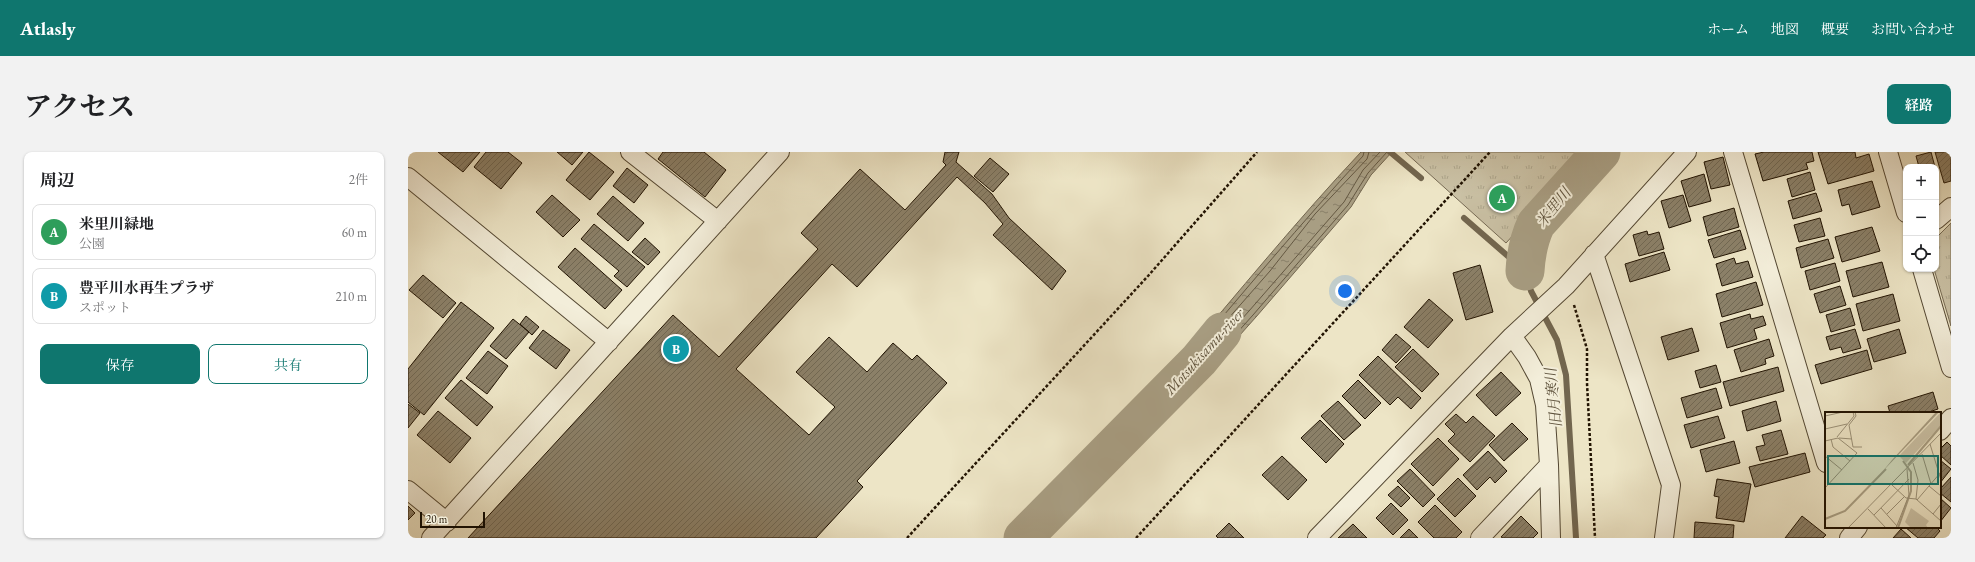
<!DOCTYPE html>
<html lang="ja">
<head>
<meta charset="utf-8">
<style>
  :root { --surface:#fff; --page:#f2f2f2; --text:#202124; --muted:#757577; --line:#e0e0e0; --accent:#0f766e }
  body { margin:0; font-family:"EB Garamond","Noto Serif JP",serif; background:var(--page); color:var(--text) }
  .controls { position:absolute; right:12px; top:12px; display:grid; overflow:hidden; border-radius:8px; box-shadow:0 1px 3px #0004 }
  .controls button { width:36px; height:36px; display:grid; place-items:center; padding:0; border:0; border-bottom:1px solid var(--line); background:var(--surface); color:var(--text); font:20px sans-serif }
  .scale { position:absolute; left:12px; bottom:10px; width:65px; box-sizing:border-box; padding-left:4px; border:2px solid #211302; border-top:0; font-size:11px; line-height:14px; white-space:nowrap; color:#211302; -webkit-text-stroke:3px #f3eeda; paint-order:stroke }
  .you { position:absolute; left:937px; top:139px; width:14px; height:14px; margin:-10px; border:3px solid #fff; border-radius:50%; background:#1a73e8; box-shadow:0 0 0 6px #1a73e833 }
  .badge { display:grid; place-items:center; width:26px; height:26px; border-radius:50%; background:var(--accent); color:#fff; font-size:13px; font-weight:700 }
  .pin { position:absolute; translate:-50% -50%; border:2px solid #fff; box-shadow:0 1px 4px #0006 }
  .list { margin:0; padding:0; list-style:none }
  h2 { display:flex; justify-content:space-between; align-items:center; height:52px; margin:0; padding:0 16px; font-size:17px }
  h2 small { font-size:13px; font-weight:400; color:var(--muted) }
  .list li { display:grid; grid-template-columns:26px 1fr auto; gap:12px; align-items:center; box-sizing:border-box; height:56px; margin:0 8px 8px; padding:0 8px; border:1px solid var(--line); border-radius:8px }
  .list b { display:block; font-size:15px; white-space:nowrap }
  .list p { margin:0; font-size:13px; white-space:nowrap; color:var(--muted) }
  .list em { font-size:13px; font-style:normal; color:var(--muted) }
  .actions { display:flex; gap:8px; padding:12px 16px }
  .actions a { flex:1; padding:9px 0; border:1px solid var(--accent); border-radius:8px; text-align:center; font-size:14px; color:var(--accent) }
  .actions .main { background:var(--accent); color:#fff }
  .icon { flex:none; width:22px; height:22px; fill:none; stroke:currentColor; stroke-width:2; stroke-linecap:round; stroke-linejoin:round }
  .map { position:relative; flex:none; width:1543px; height:386px; overflow:hidden; border-radius:8px }
  header { display:flex; align-items:center; gap:24px; box-sizing:border-box; height:56px; padding:0 20px; background:var(--accent); color:#fff }
  header strong { font-size:19px }
  nav { display:flex; gap:22px; margin-inline-start:auto; font-size:14px }
  .intro { display:flex; align-items:center; justify-content:space-between; box-sizing:border-box; height:96px; padding:0 24px }
  h1 { margin:0; font-size:28px }
  .button { padding:10px 18px; border-radius:8px; background:var(--accent); color:#fff; font-size:14px; font-weight:700 }
  main { display:flex; gap:24px; padding:0 24px }
  aside { flex:1; background:var(--surface); border-radius:8px; box-shadow:0 1px 3px #0004 }
  .map>svg:first-child { display:block }
  .grass { fill:url(#grass-tufts); stroke:#766a54 }
  .water { fill:url(#water-ripples); stroke:#72664f }
  .lines { fill:none; stroke-linecap:round; stroke-linejoin:round }
  .shore { stroke:#645842; stroke-width:1 }
  .stream { stroke:#72664f; stroke-width:6 }
  .river { stroke:#a89e83; stroke-width:39 }
  .building { fill:url(#building-hatch); stroke:#211302 }
  .street-casing { stroke:#544833; stroke-width:20 }
  .path { stroke:#211302; stroke-width:2.5; stroke-dasharray:3 2; stroke-linecap:butt }
  .street { stroke:#f3eeda; stroke-width:18 }
  .labels { text-anchor:middle; dominant-baseline:central; stroke-width:4; stroke-linejoin:round; paint-order:stroke }
  .water-label { font-size:15px; font-style:italic; fill:#5e523c; stroke:#f3eeda }
  .inset-river { fill:none; stroke:#a89e83; stroke-width:2 }
  .inset-road { fill:none; stroke:#9b9178; stroke-width:1 }
  .view { fill:#0f766e; fill-opacity:0.15; stroke:#0f766e; stroke-width:2 }
  .inset-edge { fill:none; stroke:#211302; stroke-width:2 }
</style>
</head>
<body>
<header>
<strong>Atlasly</strong>
<nav><a>ホーム</a><a>地図</a><a>概要</a><a>お問い合わせ</a></nav>
</header>
<div class="intro"><h1>アクセス</h1><a class="button">経路</a></div>
<main>
<aside>
<h2>周辺<small>2件</small></h2>
<ul class="list">
<li><span class="badge" style="background:#2e9e5b">A</span><div><b>米里川緑地</b><p>公園</p></div><em>60 m</em></li>
<li><span class="badge" style="background:#0f9aa8">B</span><div><b>豊平川水再生プラザ</b><p>スポット</p></div><em>210 m</em></li>
</ul>
<div class="actions"><a class="main">保存</a><a>共有</a></div>
</aside>
<div class="map">
<svg width="1543" height="386" viewBox="0 0 1543 386">
  <defs>
    <pattern id="grass-tufts" width="24" height="20" patternUnits="userSpaceOnUse"><rect width="24" height="20" fill="#cac1a5"/><path d="M3 7l-1-3M5 7V3M7 7l1-3M15 17l-1-3M17 17v-4M19 17l1-3" fill="none" stroke="#ada58c"/></pattern>
    <pattern id="water-ripples" width="26" height="14" patternUnits="userSpaceOnUse"><rect width="26" height="14" fill="#a89e83"/><path d="M2 4q2-2 4 0t4 0M15 11q2-2 4 0t4 0" fill="none" stroke="#888069"/></pattern>
    <pattern id="building-hatch" width="6" height="6" patternUnits="userSpaceOnUse"><rect width="6" height="6" fill="#8b8068"/><path d="M-1 1l2-2M0 6l6-6M5 7l2-2" fill="none" stroke="#716853"/></pattern>
  </defs>
  <rect width="100%" height="100%" fill="#ede5c6"/>
  <filter id="stains"><feTurbulence type="fractalNoise" baseFrequency=".005" numOctaves="4"/><feColorMatrix values="0 0 0 0 .2 0 0 0 0 .09 0 0 0 0 .02 0 0 0 .5 -.17"/></filter>
  <radialGradient id="worn" r=".72"><stop offset=".6" stop-color="#630" stop-opacity="0"/><stop offset="1" stop-color="#630" stop-opacity=".3"/></radialGradient>
  <path class="grass" d="M997,0H1181L1098,91Z
    M1543,71V174L1526,117H1528V86Z"/>
  <path class="water" d="M953,0H984L963,23L943,55L848,165L790,230L769,212C830,141 889,68 953,0Z"/>
  <g class="lines">
    <path class="shore" d="M956,0L955,4C893,71 835,141 776,210V213L788,223H791L845,163L940,53L960,21L979,0
      M961,0L959,7L907,62L862,119L783,209V212L787,216H790L841,159L936,50L955,18L972,0"/>
    <path class="stream" d="M982,0L1013,26
      M1056,66L1117,119L1123,139L1149,188L1158,223L1168,386"/>
    <path class="river" d="M1117,119C1118,101 1121,87 1128,72L1193,0
      M615,386L791,208L814,180"/>
  </g>
  <path class="building" d="M30,0H72L55,20Z
    M78,0H100L114,11L93,37L66,15Z
    M149,0H175L164,13Z
    M181,0L206,20L182,48L158,28Z
    M255,0H296L318,18L297,45L250,7Z
    M537,0H551L548,10L584,42L601,66L658,119L644,138L585,83L595,72L577,51L549,25L449,135L424,112L328,217L401,283L427,255L388,220L421,185L459,220L485,191L504,208L509,203L539,231L449,329L455,335L408,386H60L265,163L311,205L410,97L393,81L452,17L497,58L538,13L535,10Z
    M1356,0H1404L1406,9L1398,11L1400,17L1355,29L1347,2Z
    M1410,0H1447L1448,6L1461,2L1466,19L1420,32Z
    M1523,0L1527,15H1511L1508,4Z
    M1527,0H1543V29L1536,31Z
    M1315,5L1322,33L1303,37L1296,10Z
    M582,6L601,22L585,40L566,24Z
    M219,16L240,33L226,51L205,34Z
    M1402,20L1407,38L1384,45L1379,27Z
    M1296,22L1303,49L1281,55L1273,29Z
    M1464,29L1472,55L1444,63L1441,52L1434,54L1430,38Z
    M1408,41L1414,59L1385,67L1380,49Z
    M144,43L172,68L155,85L128,60Z
    M1275,43L1283,69L1261,76L1253,49Z
    M205,44L236,71L220,89L189,62Z
    M1326,56L1331,75L1300,84L1295,65Z
    M1412,66L1417,84L1391,90L1386,73Z
    M186,72L237,115L219,135L206,124L211,119L173,87Z
    M1464,75L1472,99L1434,110L1427,85Z
    M1332,78L1338,97L1306,106L1300,88Z
    M1239,79L1240,83L1251,80L1256,97L1231,104L1225,83Z
    M237,86L252,100L240,113L224,100Z
    M1420,87L1426,106L1393,116L1388,96Z
    M167,96L214,138L197,157L150,115Z
    M1256,100L1262,118L1222,130L1217,112Z
    M1326,106L1328,112L1340,109L1345,125L1314,134L1308,112Z
    M1474,110L1481,135L1445,145L1438,119Z
    M1427,111L1432,129L1402,138L1397,119Z
    M1072,113L1085,160L1058,168L1045,121Z
    M15,123L48,151L35,166L1,138Z
    M1348,130L1355,153L1314,165L1308,142Z
    M1432,134L1438,153L1412,161L1406,142Z
    M1485,142L1492,169L1455,179L1448,152Z
    M1021,147L1045,168L1020,196L996,175Z
    M53,150L86,176L16,263L0,250V217Z
    M1442,156L1447,173L1423,180L1418,163Z
    M1342,162L1343,167L1355,164L1358,173L1346,177L1349,187L1319,196L1312,171Z
    M118,164L131,175L124,183L112,172Z
    M105,167L121,180L98,207L82,194Z
    M1284,176L1291,199L1260,208L1253,185Z
    M1447,177L1453,196L1435,201L1433,195L1422,198L1418,185Z
    M1491,177L1498,201L1466,210L1459,187Z
    M135,178L162,198L148,217L121,196Z
    M988,182L1003,195L988,211L974,198Z
    M1361,187L1366,204L1357,207L1358,212L1333,220L1326,198Z
    M1005,197L1031,222L1014,240L987,215Z
    M1459,198L1464,217L1413,232L1407,213Z
    M80,199L100,214L79,242L58,226Z
    M970,204L1013,246L1003,257L990,245L982,253L951,223Z
    M1308,213L1313,230L1292,236L1287,219Z
    M1370,215L1376,239L1322,254L1315,230Z
    M1093,220L1113,241L1088,264L1068,243Z
    M53,228L85,255L69,274L37,246Z
    M950,228L973,251L957,267L934,244Z
    M1308,236L1314,256L1279,266L1273,246Z
    M1525,240L1530,257L1518,261H1482L1480,254Z
    M930,249L953,273L936,288L913,264Z
    M1368,249L1373,269L1339,279L1334,259Z
    M0,252L12,261L0,276Z
    M30,259L63,286L42,311L9,283Z
    M1048,262L1058,271L1065,264L1087,284L1062,310L1040,289L1047,282L1037,272Z
    M1310,264L1317,286L1283,296L1276,273Z
    M912,268L936,292L918,311L893,286Z
    M1104,271L1120,287L1096,309L1081,293Z
    M1373,278L1380,302L1352,309L1348,295L1357,293L1354,283Z
    M1030,286L1051,307L1025,334L1003,312Z
    M1326,289L1332,311L1298,320L1292,298Z
    M1539,290L1543,294V313L1532,303V297Z
    M1080,299L1099,319L1087,331L1082,325L1069,338L1055,323Z
    M1397,301L1402,320L1347,335L1341,315Z
    M874,304L899,328L880,348L854,323Z
    M1532,308L1543,317L1532,331Z
    M1002,317L1027,343L1015,355L989,329Z
    M1543,325V350L1532,341V337Z
    M1050,326L1068,344L1047,365L1029,347Z
    M1309,327L1343,332L1336,370L1308,366L1311,345L1306,344Z
    M990,334L1002,346L993,355L980,343Z
    M1532,346L1543,356L1532,370Z
    M983,351L1000,368L985,383L968,366Z
    M1027,353L1054,380L1048,386H1026L1010,370Z
    M0,354L7,361L0,368Z
    M1113,364L1130,381L1125,386H1095L1093,385Z
    M1394,364L1418,383L1415,386H1377Z
    M1287,370L1326,373L1325,386H1286Z
    M821,371L836,386H810L808,384Z
    M945,372L959,386H930Z
    M1497,375H1528L1532,379L1526,386H1510Z
    M1001,377L1010,386H992Z
    M1493,377L1503,386H1485Z"/>
  <g class="lines">
    <g class="street-casing">
      <path id="street" d="M222,0L310,69
        M1325,0L1418,311
        M1480,0L1498,61
        M0,25L201,190
        M1528,68L1543,55
        M1186,102L1263,333L1256,386
        M1514,117L1543,216
        M1104,184L1119,205L1131,227L1137,253L1141,313L1143,386
        M1532,279L1543,266
        M0,338L39,370
        M23,386L372,0
        M909,386L1104,184L1158,134L1279,0
        M1072,386L1141,313
        M1441,386L1450,375"/>
    </g>
    <path class="path" d="M1166,153L1179,197V231L1187,386
      M499,386L740,124L849,0
      M728,386L1082,0"/>
    <use href="#street" class="street"/>
  </g>
  <g class="labels">
    <g class="water-label">
      <text transform="translate(1145 55) rotate(-51)">米里川</text>
      <text transform="translate(796 199) rotate(-48)">Motsukisamu-river</text>
      <text transform="translate(1145 246) rotate(-96)">旧月寒川</text>
    </g>
  </g>
  <g transform="translate(1417 260)">
    <rect width="116" height="116" fill="#ede5c6"/>
    <path d="M116,0V13L81,51L74,44Z" fill="#cac1a5"/>
    <path d="M86,96L104,109L101,113L103,116H86L80,110Z" fill="#cac1a5"/>
    <path d="M111,0H114L58,59L67,48Z" fill="#a89e83"/>
    <path class="inset-river" d="M83,53L116,14M0,107L20,99L61,57M73,116L86,79V60L78,49"/>
    <path class="inset-road" d="M30,0L31,4L24,13L28,35H37M0,4L18,0M0,17L22,12M12,25L29,4L28,0M14,26L27,27M6,27L8,35L25,49M0,29L13,26L32,41L0,76M105,32L116,68M97,42L106,72M0,44L17,58M88,51L93,68L91,87M67,73L81,86L91,87L116,109M104,74L116,84M92,88L116,60M56,96L72,114M43,97L61,116M62,102L79,85M108,102L116,92M49,103L84,67M23,116L116,21M71,116L84,83L82,57"/>
    <path class="view" d="M3,44H113V72H3Z"/>
    <rect width="116" height="116" class="inset-edge"/>
  </g>
  <rect width="100%" height="100%" filter="url(#stains)"/>
  <rect width="100%" height="100%" fill="url(#worn)"/>
</svg>
<div class="controls">
<button>+</button>
<button>−</button>
<button><svg class="icon" aria-label="locate" viewBox="0 0 24 24"><circle cx="12" cy="12" r="6"/><path d="M12 2v4M12 18v4M2 12h4M18 12h4"/></svg></button>
</div>
<div class="scale">20 m</div>
<div class="you"></div>
<div class="pin badge" style="left:1094px;top:46px;background:#2e9e5b">A</div>
<div class="pin badge" style="left:268px;top:197px;background:#0f9aa8">B</div>
</div>
</main>
</body>
</html>
